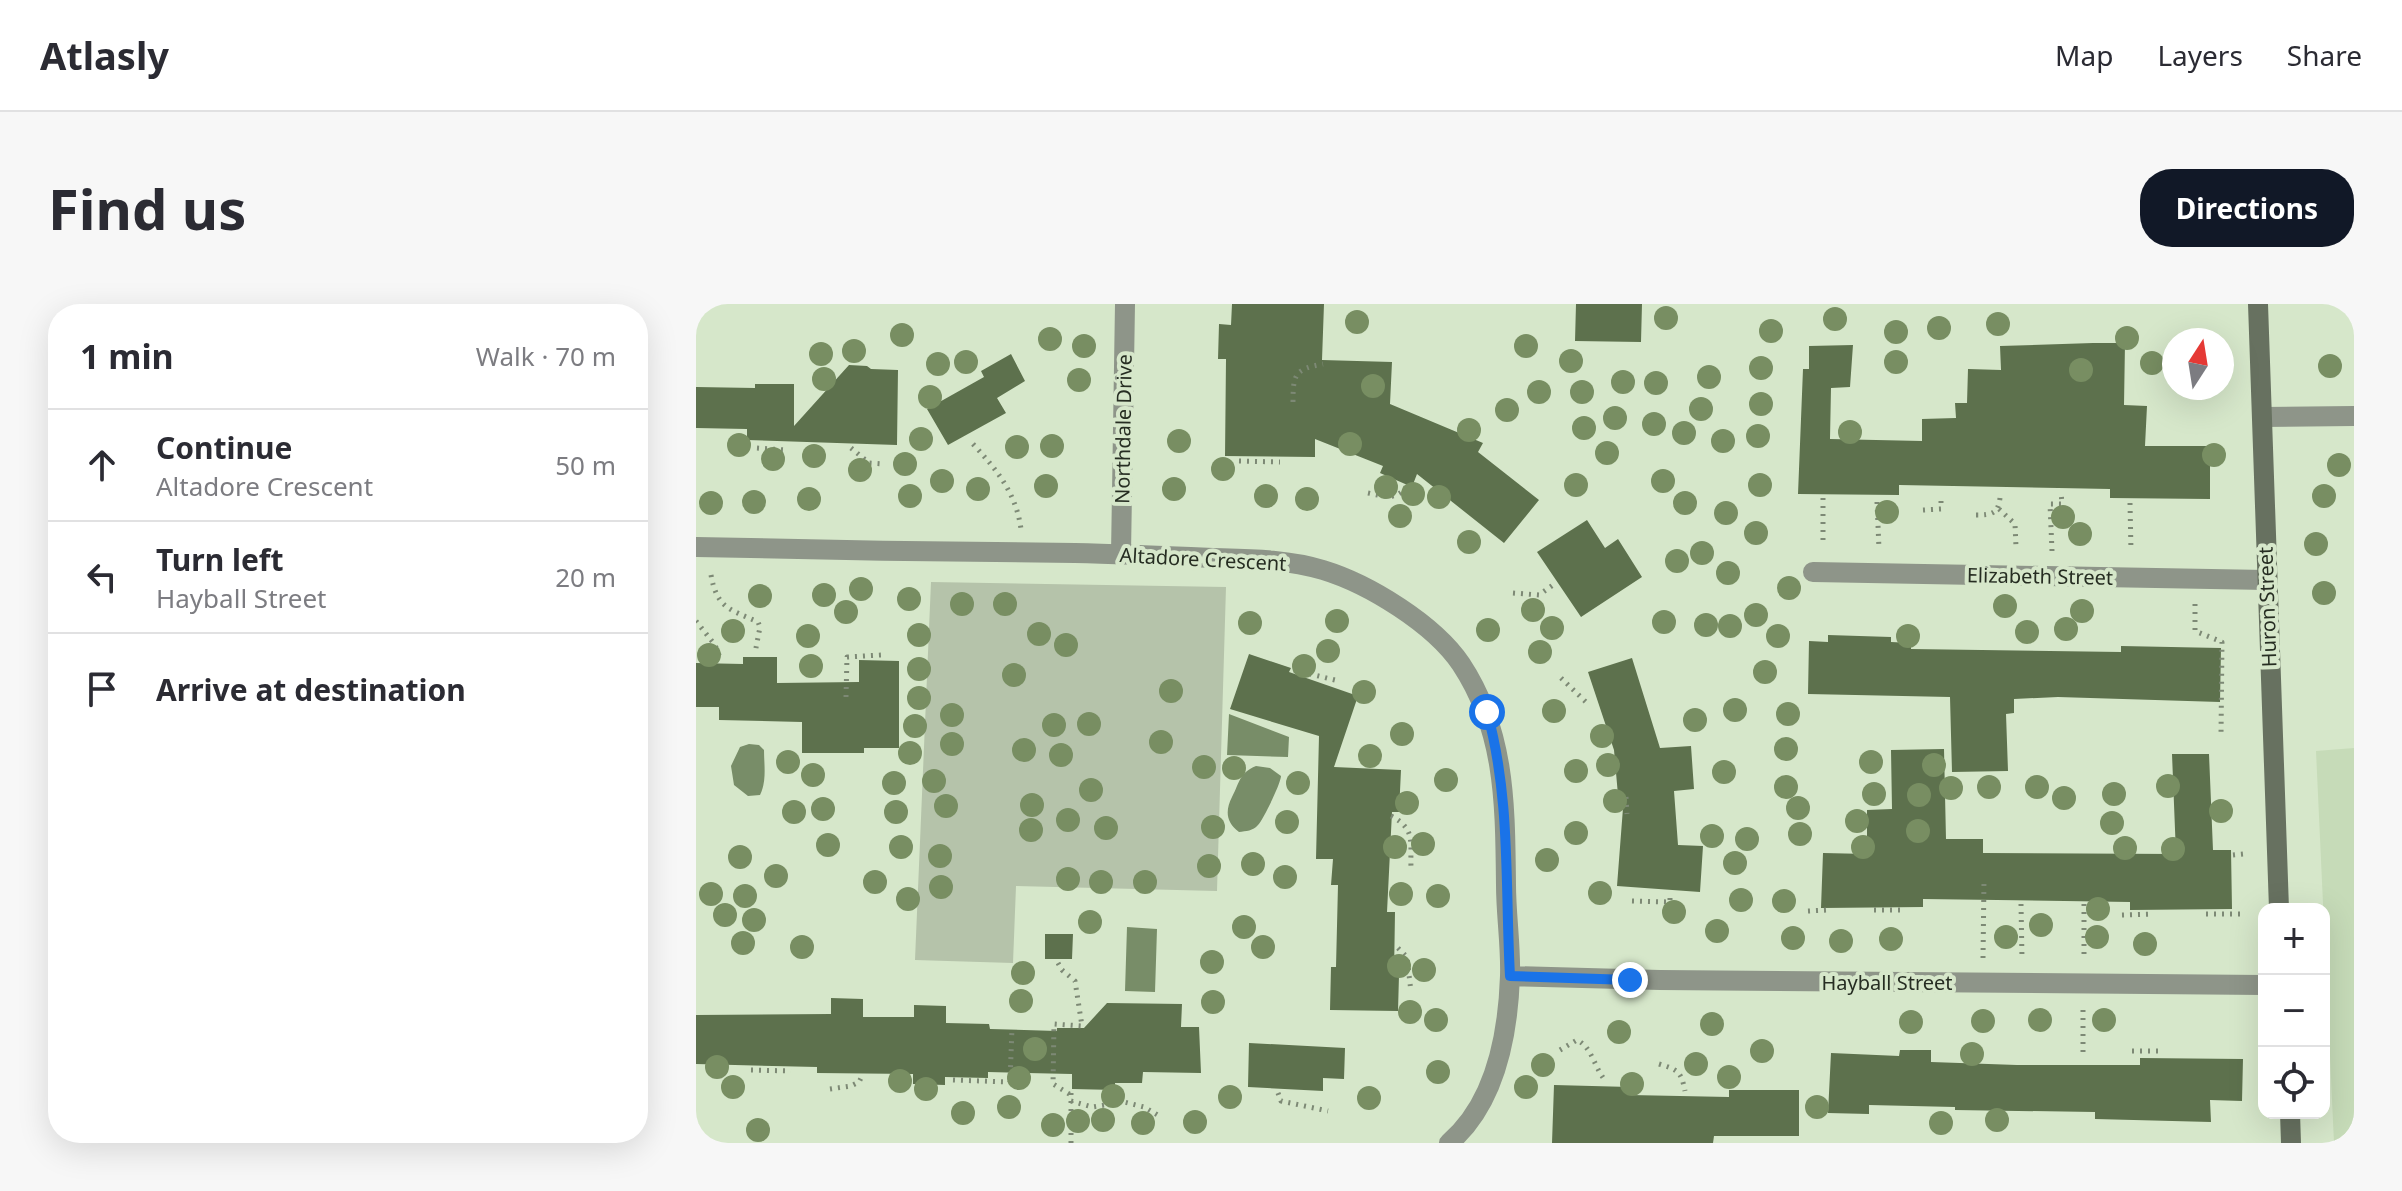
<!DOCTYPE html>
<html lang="en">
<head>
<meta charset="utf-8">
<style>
  :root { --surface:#fff; --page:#f7f7f7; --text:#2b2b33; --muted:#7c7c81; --line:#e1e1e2; --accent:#111827 }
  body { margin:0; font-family:"Noto Sans",sans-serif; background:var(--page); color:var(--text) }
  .controls { position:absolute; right:24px; bottom:24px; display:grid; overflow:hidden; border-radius:16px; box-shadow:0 8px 32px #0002 }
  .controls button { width:72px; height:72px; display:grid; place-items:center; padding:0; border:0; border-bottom:2px solid var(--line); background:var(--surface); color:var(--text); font:40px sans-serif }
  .compass { position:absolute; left:1466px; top:24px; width:72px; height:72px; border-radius:50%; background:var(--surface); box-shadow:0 8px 32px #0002; rotate:12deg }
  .stop { position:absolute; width:24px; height:24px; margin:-18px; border:6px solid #1a73e8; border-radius:50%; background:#fff }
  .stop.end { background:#1a73e8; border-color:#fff; box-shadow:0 2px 8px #0008 }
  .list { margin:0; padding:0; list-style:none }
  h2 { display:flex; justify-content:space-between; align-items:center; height:104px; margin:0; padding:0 32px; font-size:34px }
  h2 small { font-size:26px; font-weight:400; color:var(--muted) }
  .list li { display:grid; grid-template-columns:52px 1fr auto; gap:24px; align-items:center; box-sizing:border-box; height:112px; padding:0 32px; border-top:2px solid var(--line) }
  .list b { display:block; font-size:30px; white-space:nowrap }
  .list p { margin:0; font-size:26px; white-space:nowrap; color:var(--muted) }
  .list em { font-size:26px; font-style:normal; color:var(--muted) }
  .icon { flex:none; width:44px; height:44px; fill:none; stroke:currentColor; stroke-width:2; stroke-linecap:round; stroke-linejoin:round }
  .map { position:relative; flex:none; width:1658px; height:839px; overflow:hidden; border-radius:32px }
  header { display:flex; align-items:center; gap:48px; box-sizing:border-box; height:112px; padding:0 40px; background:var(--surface); border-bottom:2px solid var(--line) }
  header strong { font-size:38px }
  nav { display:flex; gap:44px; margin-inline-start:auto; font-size:28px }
  .intro { display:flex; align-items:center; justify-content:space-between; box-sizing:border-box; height:192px; padding:0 48px }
  h1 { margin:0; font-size:56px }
  .button { padding:20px 36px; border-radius:32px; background:var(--accent); color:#fff; font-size:28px; font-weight:700 }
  main { display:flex; gap:48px; padding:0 48px }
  aside { flex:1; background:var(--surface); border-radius:32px; box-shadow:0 8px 32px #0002 }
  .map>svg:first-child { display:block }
  .built { fill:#c6dbb8 }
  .green { fill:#b5c3aa }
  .water { fill:#788d68 }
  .building { fill:#5d714d }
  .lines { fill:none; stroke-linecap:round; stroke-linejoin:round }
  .path { stroke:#7d8975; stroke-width:5; stroke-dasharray:2 6; stroke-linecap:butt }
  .minor { stroke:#8e9589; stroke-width:20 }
  .secondary { stroke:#677160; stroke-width:20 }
  .tree { fill:#788e62 }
  .route { stroke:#1a73e8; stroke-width:10 }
  .labels { text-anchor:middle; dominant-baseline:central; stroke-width:8; stroke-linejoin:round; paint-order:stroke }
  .street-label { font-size:20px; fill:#262d22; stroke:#d6e7ca }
</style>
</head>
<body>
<header>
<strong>Atlasly</strong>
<nav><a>Map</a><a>Layers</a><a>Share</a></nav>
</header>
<div class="intro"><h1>Find us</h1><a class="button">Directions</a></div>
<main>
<aside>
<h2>1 min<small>Walk · 70 m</small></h2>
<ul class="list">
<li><svg class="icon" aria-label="ahead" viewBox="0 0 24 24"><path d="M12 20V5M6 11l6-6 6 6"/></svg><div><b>Continue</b><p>Altadore Crescent</p></div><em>50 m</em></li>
<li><svg class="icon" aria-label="left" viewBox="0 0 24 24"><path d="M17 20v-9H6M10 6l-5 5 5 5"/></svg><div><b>Turn left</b><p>Hayball Street</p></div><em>20 m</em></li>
<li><svg class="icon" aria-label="arrive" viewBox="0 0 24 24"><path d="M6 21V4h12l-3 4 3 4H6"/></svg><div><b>Arrive at destination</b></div></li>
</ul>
</aside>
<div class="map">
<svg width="1658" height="839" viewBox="0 0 1658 839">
  <rect width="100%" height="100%" fill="#d6e7ca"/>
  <path class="built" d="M1658,444V839H1638L1620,447Z"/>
  <path class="green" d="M235,278L530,283L521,587L320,582L317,659L219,656Z"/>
  <path class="water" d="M533,410L593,433L592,453L531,451Z
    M53,440L63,441L68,446C68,461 71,477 64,491L52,492L38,481L35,462L44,443Z
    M560,462L574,464L585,472C585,479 567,516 562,521C557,527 550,527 543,528C530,518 529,507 536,493C544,478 543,469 560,462Z
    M431,623L461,625L459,688L429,687Z"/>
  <path class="building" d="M536,0H628L626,56L696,58L694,100L787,139L782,148L843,196L808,239L721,170L716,183L684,169L687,162L619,135V153L529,152L530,55H522L523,20L535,21Z
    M880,0H946L945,38L879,37Z
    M1397,39H1429L1428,101L1451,102L1449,142H1514V195L1414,194V185L1203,181V191L1102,190L1107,65H1113V42L1157,41L1154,83L1135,84L1134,135L1226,137V115L1260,114L1259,99H1271L1272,65L1305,66L1304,42Z
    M315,50L329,77L301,94L310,109L252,141L231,105L288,73L285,67Z
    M153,61L171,62L175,65L202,66L201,141L51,136V125L0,124V83L59,84V80H98V122Z
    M891,216L909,244L922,235L946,273L885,313L841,248Z
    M1132,331L1195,333V338L1215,339V345L1425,348V342L1525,344L1524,398L1362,393L1318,395V409L1310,410L1312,467L1256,468L1254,393L1112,390L1113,337L1132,338Z
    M553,350L595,364L593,368L662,392L638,463L705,466L703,508H696L691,608H699L698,671H703L702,707L634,706L635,663H640L642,581H635L637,555H620L623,432L534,405Z
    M47,353H81V379L163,378V356L203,357V444H168V449H106V418L23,416V403H0V359L47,360Z
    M936,354L964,444L995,442L998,485L978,487L982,541L1007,542L1004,588L921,582L928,491H922L918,446L892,368Z
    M1248,445L1250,535H1287V549L1480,550L1476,450H1513L1517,546H1535L1536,605L1434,606V598L1227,595V603L1125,604L1127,549L1171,550V506L1196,505L1195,446Z
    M349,630H377L376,655H349Z
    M135,694L167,695V713H218V701L250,702V719L293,720L294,725L361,727V724H388L411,699L486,700L485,723H503L505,769L447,768L446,779H419V786L376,785V770L292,768V774L249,773V781L217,780V770L121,769V763L0,760V711L135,710Z
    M553,739L649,744L648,775L627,774V787L552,783Z
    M1204,746H1235V758L1321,761H1444V754L1547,755L1546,797L1514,796L1515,818L1399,815V808L1259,806V803L1173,801V810L1132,809L1135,749L1203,752Z
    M858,781L934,783V791L1033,793V786H1103V832H1018L1017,839H856Z"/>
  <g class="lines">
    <path class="path" d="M597,98C597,70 599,65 627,60
      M277,140C301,166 320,189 325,225
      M61,144L89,146
      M155,144L173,159L188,160
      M543,157L584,158
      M672,189C687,192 700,197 710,183
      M1127,194V241
      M1181,198L1183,245
      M1434,199L1435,247
      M1303,205L1319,220L1320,243
      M1227,206L1245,205V193
      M1280,211C1295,211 1302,210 1304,194
      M1356,247L1354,200H1366L1365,188
      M15,271C21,304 33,305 62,318L64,323L59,349
      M817,289L843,291L857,281
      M1499,300V327L1526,338L1525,431
      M0,317L19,341L25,356
      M598,366L643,377
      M865,374L892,400
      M150,393L151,353L185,351
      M930,493L931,510
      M695,512C720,525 714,538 715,563
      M1537,551L1547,550
      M936,597L974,598V590
      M1325,600L1326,655
      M1388,600V655
      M1178,606H1209
      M1112,607L1131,606
      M1510,610H1550
      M1426,611L1457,610
      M702,644L711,653L715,688
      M1287,654L1288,576
      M362,659L366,666L379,677L386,722L358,720L357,780L375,791
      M1387,706V753
      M864,746L881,736C896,743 898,763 909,776
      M1436,747H1465
      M963,760C982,766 985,767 989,787
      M55,766L95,767
      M257,776L314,778L316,724
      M134,785L155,782L163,778L166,772
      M582,789L585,797L632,807
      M375,797L396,803L428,798L448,803L465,813
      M375,839V787"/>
    <path class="minor" d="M1566,113L1658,112
      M0,243C126,246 253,248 379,249C425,250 471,252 517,254C553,255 591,255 627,266C673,280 738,320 765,360C810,428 809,502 810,581C810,611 815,642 814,672C812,731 800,799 753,839
      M425,250L429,0
      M1117,268L1570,276
      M814,672L964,676L1568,681"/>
    <path class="secondary" d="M1562,0L1583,605
      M1594,809L1595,839"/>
  </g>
  <g class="tree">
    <circle cx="970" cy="14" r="12"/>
    <circle cx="1139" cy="15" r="12"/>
    <circle cx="661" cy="18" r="12"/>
    <circle cx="1302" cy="20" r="12"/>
    <circle cx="1243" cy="24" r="12"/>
    <circle cx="1075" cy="27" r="12"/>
    <circle cx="1200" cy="28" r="12"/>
    <circle cx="206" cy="31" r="12"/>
    <circle cx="1431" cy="34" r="12"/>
    <circle cx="354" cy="35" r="12"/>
    <circle cx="388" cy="42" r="12"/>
    <circle cx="830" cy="42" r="12"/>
    <circle cx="158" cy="47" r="12"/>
    <circle cx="125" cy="50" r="12"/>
    <circle cx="875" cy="57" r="12"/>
    <circle cx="270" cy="58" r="12"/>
    <circle cx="1200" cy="58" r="12"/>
    <circle cx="1456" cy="59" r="12"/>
    <circle cx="242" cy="60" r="12"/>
    <circle cx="1634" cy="62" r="12"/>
    <circle cx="1065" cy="64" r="12"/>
    <circle cx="1385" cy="66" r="12"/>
    <circle cx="1013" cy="73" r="12"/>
    <circle cx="128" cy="75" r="12"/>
    <circle cx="383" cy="76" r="12"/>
    <circle cx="927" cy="78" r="12"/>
    <circle cx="960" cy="79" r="12"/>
    <circle cx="677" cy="82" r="12"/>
    <circle cx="843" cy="88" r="12"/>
    <circle cx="886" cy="88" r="12"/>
    <circle cx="234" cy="93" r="12"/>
    <circle cx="1065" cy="100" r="12"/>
    <circle cx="1005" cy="105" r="12"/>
    <circle cx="811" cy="106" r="12"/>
    <circle cx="919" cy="114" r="12"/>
    <circle cx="958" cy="120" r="12"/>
    <circle cx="888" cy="124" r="12"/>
    <circle cx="773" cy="126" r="12"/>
    <circle cx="1154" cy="128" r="12"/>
    <circle cx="988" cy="129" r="12"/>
    <circle cx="1062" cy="132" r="12"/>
    <circle cx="225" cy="135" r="12"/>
    <circle cx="483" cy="137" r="12"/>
    <circle cx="1027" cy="137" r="12"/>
    <circle cx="654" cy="140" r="12"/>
    <circle cx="43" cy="141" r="12"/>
    <circle cx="356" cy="142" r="12"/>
    <circle cx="321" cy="143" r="12"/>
    <circle cx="911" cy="149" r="12"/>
    <circle cx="1518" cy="151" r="12"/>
    <circle cx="118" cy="152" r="12"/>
    <circle cx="77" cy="155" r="12"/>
    <circle cx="209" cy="160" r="12"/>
    <circle cx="1643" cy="161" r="12"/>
    <circle cx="527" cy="165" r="12"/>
    <circle cx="164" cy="166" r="12"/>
    <circle cx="246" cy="177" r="12"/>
    <circle cx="967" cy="177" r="12"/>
    <circle cx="880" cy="181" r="12"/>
    <circle cx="1064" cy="181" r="12"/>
    <circle cx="350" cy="182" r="12"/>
    <circle cx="690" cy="183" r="12"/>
    <circle cx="282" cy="185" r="12"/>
    <circle cx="478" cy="185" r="12"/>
    <circle cx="717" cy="190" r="12"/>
    <circle cx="214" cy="192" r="12"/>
    <circle cx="570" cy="192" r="12"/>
    <circle cx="1628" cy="192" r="12"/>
    <circle cx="743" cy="193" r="12"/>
    <circle cx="113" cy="195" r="12"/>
    <circle cx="611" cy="195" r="12"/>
    <circle cx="58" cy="198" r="12"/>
    <circle cx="15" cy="199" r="12"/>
    <circle cx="989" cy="199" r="12"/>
    <circle cx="1191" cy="208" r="12"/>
    <circle cx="1030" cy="209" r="12"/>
    <circle cx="704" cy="212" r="12"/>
    <circle cx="1367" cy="213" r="12"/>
    <circle cx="1060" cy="229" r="12"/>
    <circle cx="1384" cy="230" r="12"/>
    <circle cx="773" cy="238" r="12"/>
    <circle cx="1620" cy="240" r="12"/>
    <circle cx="1006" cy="249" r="12"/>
    <circle cx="981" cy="257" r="12"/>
    <circle cx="1032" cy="269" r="12"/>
    <circle cx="1093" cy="284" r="12"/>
    <circle cx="165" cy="285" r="12"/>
    <circle cx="1628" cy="289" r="12"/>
    <circle cx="128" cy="291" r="12"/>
    <circle cx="64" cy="292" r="12"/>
    <circle cx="213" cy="295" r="12"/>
    <circle cx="266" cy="300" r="12"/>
    <circle cx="309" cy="300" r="12"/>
    <circle cx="1309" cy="302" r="12"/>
    <circle cx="837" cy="306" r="12"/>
    <circle cx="1386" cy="307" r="12"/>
    <circle cx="150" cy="308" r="12"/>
    <circle cx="1060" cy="311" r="12"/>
    <circle cx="641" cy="317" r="12"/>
    <circle cx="968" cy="318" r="12"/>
    <circle cx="554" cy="319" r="12"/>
    <circle cx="1010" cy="321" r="12"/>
    <circle cx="1034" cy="322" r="12"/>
    <circle cx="856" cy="324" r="12"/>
    <circle cx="1370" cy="325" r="12"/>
    <circle cx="792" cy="326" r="12"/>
    <circle cx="37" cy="327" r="12"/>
    <circle cx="1331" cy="328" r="12"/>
    <circle cx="343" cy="330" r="12"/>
    <circle cx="223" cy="331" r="12"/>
    <circle cx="112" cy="332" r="12"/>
    <circle cx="1082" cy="332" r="12"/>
    <circle cx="1212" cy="332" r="12"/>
    <circle cx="370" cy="341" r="12"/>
    <circle cx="632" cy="347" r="12"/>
    <circle cx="844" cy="348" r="12"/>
    <circle cx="13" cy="351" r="12"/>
    <circle cx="115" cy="362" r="12"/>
    <circle cx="608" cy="362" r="12"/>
    <circle cx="223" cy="365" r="12"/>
    <circle cx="1069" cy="368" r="12"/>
    <circle cx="318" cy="371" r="12"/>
    <circle cx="475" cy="387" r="12"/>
    <circle cx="668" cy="388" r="12"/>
    <circle cx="223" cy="394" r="12"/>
    <circle cx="1039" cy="406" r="12"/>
    <circle cx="858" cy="407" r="12"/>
    <circle cx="1092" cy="410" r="12"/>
    <circle cx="256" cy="411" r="12"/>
    <circle cx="999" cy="416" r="12"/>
    <circle cx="393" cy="420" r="12"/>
    <circle cx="358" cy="421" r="12"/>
    <circle cx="219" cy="422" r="12"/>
    <circle cx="706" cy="430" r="12"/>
    <circle cx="906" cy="432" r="12"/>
    <circle cx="465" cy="438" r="12"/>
    <circle cx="256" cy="440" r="12"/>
    <circle cx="1090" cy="445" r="12"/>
    <circle cx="328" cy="446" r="12"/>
    <circle cx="214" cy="449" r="12"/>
    <circle cx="365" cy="451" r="12"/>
    <circle cx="674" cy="452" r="12"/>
    <circle cx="92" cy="458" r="12"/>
    <circle cx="1175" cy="458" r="12"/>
    <circle cx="912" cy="461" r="12"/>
    <circle cx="1238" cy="461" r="12"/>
    <circle cx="508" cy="463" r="12"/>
    <circle cx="538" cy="464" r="12"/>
    <circle cx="880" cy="467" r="12"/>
    <circle cx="1028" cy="468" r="12"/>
    <circle cx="117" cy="471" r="12"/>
    <circle cx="750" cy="476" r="12"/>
    <circle cx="238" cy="477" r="12"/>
    <circle cx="198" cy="479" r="12"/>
    <circle cx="602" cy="479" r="12"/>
    <circle cx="1472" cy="482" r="12"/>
    <circle cx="1090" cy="483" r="12"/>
    <circle cx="1293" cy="483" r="12"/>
    <circle cx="1341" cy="483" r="12"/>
    <circle cx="1255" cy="484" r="12"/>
    <circle cx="395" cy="486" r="12"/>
    <circle cx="1178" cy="490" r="12"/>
    <circle cx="1418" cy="490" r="12"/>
    <circle cx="1223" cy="491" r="12"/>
    <circle cx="1368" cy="494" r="12"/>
    <circle cx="919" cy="497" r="12"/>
    <circle cx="711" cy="499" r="12"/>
    <circle cx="336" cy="501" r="12"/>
    <circle cx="250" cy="502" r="12"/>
    <circle cx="1102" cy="504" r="12"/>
    <circle cx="127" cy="505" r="12"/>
    <circle cx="1525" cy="507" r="12"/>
    <circle cx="98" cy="508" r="12"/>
    <circle cx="200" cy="508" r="12"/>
    <circle cx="372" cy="516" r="12"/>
    <circle cx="1161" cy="517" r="12"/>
    <circle cx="591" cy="518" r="12"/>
    <circle cx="1416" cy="519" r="12"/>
    <circle cx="517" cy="523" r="12"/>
    <circle cx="410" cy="524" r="12"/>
    <circle cx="335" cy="526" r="12"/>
    <circle cx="1222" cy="527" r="12"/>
    <circle cx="880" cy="529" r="12"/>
    <circle cx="1104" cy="530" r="12"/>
    <circle cx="1016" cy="532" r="12"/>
    <circle cx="1051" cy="535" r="12"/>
    <circle cx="727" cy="540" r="12"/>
    <circle cx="132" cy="541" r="12"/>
    <circle cx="205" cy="543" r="12"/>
    <circle cx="699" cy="543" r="12"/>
    <circle cx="1167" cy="543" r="12"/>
    <circle cx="1429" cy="544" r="12"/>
    <circle cx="1477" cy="545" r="12"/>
    <circle cx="244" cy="552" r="12"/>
    <circle cx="44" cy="553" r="12"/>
    <circle cx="851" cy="556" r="12"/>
    <circle cx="1039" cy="559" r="12"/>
    <circle cx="557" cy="560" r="12"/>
    <circle cx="513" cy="562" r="12"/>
    <circle cx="80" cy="572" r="12"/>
    <circle cx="589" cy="573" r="12"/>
    <circle cx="372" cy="575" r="12"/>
    <circle cx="179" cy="578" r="12"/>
    <circle cx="405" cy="578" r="12"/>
    <circle cx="449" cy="578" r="12"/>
    <circle cx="245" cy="583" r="12"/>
    <circle cx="904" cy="589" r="12"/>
    <circle cx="15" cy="590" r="12"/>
    <circle cx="705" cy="590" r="12"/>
    <circle cx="49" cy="592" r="12"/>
    <circle cx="742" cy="592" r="12"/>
    <circle cx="212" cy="595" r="12"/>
    <circle cx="1045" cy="596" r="12"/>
    <circle cx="1088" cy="597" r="12"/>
    <circle cx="1402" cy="605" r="12"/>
    <circle cx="978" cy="608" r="12"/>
    <circle cx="29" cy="611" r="12"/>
    <circle cx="58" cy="616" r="12"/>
    <circle cx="394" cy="618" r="12"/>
    <circle cx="1345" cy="621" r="12"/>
    <circle cx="548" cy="623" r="12"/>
    <circle cx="1021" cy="627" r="12"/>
    <circle cx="1310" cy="633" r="12"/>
    <circle cx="1401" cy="633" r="12"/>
    <circle cx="1097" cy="634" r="12"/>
    <circle cx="1195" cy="635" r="12"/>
    <circle cx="1145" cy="637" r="12"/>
    <circle cx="47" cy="639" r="12"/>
    <circle cx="1449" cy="640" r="12"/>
    <circle cx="106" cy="643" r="12"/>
    <circle cx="567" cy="643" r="12"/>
    <circle cx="516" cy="658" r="12"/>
    <circle cx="703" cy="662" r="12"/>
    <circle cx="728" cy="666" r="12"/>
    <circle cx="327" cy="669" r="12"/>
    <circle cx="325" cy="697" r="12"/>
    <circle cx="517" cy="698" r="12"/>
    <circle cx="714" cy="708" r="12"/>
    <circle cx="740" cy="716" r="12"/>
    <circle cx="1344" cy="716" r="12"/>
    <circle cx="1408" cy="716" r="12"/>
    <circle cx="1287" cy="717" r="12"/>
    <circle cx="1215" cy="718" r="12"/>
    <circle cx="1016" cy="720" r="12"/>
    <circle cx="923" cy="728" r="12"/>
    <circle cx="339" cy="745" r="12"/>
    <circle cx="1066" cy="747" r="12"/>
    <circle cx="1276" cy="750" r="12"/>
    <circle cx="1000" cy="760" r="12"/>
    <circle cx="847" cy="761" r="12"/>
    <circle cx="21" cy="763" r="12"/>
    <circle cx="742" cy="768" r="12"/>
    <circle cx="1033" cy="773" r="12"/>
    <circle cx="323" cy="774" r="12"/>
    <circle cx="204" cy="777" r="12"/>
    <circle cx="936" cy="780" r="12"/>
    <circle cx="37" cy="783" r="12"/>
    <circle cx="830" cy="783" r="12"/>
    <circle cx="230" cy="785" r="12"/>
    <circle cx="417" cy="792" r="12"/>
    <circle cx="534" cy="793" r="12"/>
    <circle cx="673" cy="794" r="12"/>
    <circle cx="313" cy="803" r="12"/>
    <circle cx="1121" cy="803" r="12"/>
    <circle cx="267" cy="809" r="12"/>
    <circle cx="407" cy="816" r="12"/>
    <circle cx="1301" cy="816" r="12"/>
    <circle cx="382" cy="817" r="12"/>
    <circle cx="499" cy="818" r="12"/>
    <circle cx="447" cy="819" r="12"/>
    <circle cx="1245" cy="819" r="12"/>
    <circle cx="357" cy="821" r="12"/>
    <circle cx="62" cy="826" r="12"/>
  </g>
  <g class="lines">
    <path class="route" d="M791,408C815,494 809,583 814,672L934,676"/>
  </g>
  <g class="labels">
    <g class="street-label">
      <text transform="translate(427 125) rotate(-89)">Northdale Drive</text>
      <text transform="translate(507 255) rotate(3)">Altadore Crescent</text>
      <text transform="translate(1344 272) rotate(1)">Elizabeth Street</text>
      <text transform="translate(1571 303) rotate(-92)">Huron Street</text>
      <text x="1191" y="678">Hayball Street</text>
    </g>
  </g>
</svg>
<div class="controls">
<button>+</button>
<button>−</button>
<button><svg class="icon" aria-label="locate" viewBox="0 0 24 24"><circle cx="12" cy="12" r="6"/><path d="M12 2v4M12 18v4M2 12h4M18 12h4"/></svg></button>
</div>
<svg class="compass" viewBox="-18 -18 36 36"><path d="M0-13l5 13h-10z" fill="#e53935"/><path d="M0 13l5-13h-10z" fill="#7c7c81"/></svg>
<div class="stop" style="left:791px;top:408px"></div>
<div class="stop end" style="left:934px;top:676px"></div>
</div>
</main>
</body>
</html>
